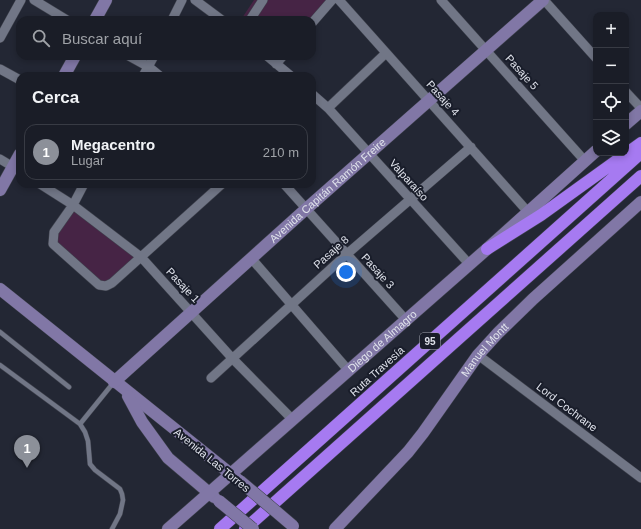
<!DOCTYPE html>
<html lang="es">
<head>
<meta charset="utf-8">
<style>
  :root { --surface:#1a1d27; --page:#272a33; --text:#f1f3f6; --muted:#9fa2a7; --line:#383b44; --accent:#8c9099 }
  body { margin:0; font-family:Helvetica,sans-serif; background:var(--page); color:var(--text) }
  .controls { position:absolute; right:12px; top:12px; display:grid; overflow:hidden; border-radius:8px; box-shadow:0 2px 6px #0003 }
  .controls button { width:36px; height:36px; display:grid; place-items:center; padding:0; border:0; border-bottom:1px solid var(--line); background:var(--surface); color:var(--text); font:20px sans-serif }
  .you { position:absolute; left:346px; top:272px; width:14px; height:14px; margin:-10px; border:3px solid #fff; border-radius:50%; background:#1a73e8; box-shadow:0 0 0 6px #1a73e833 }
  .badge { display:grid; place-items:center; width:26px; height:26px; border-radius:50%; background:var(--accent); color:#fff; font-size:13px; font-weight:700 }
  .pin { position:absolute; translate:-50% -33px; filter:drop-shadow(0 1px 2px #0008) }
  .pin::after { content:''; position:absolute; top:21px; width:14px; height:12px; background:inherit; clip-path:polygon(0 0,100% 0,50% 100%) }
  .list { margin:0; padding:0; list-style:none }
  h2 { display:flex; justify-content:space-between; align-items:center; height:52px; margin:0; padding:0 16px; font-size:17px }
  h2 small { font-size:13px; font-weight:400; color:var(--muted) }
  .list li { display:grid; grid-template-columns:26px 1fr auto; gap:12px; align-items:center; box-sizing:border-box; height:56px; margin:0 8px 8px; padding:0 8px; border:1px solid var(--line); border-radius:12px }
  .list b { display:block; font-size:15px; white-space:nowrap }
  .list p { margin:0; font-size:13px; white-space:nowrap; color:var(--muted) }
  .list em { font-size:13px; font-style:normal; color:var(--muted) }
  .icon { flex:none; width:22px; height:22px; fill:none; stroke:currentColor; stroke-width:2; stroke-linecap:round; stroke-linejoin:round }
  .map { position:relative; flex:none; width:641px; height:529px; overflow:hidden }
  .search { position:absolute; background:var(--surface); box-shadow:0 2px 6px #0003; left:16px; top:16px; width:300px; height:44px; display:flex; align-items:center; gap:10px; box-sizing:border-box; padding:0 14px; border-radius:12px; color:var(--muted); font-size:15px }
  .panel { position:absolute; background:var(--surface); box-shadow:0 2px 6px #0003; left:16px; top:72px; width:300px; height:116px; border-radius:12px }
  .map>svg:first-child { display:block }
  .green { fill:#462445 }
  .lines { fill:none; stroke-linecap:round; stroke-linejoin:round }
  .lane-casing { stroke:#3f424d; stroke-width:5.5 }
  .street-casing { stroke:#3f424d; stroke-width:10 }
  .secondary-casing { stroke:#3f424d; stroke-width:13 }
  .highway-casing { stroke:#3f424d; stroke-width:13 }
  .lane { stroke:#717686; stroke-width:4.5 }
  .street { stroke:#717686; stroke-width:9 }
  .secondary { stroke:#8177a6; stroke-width:12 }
  .highway { stroke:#a67af1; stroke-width:12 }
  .secondary-bridge-casing { stroke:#3f424d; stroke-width:13; stroke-linecap:butt }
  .secondary-bridge { stroke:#8177a6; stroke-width:12 }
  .labels { text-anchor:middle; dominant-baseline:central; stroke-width:4; stroke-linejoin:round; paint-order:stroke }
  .shield { fill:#191d2a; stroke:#a4a7b1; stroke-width:1 }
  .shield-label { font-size:10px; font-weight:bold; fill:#dfe2eb }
  .street-label { font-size:11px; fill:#dfe2eb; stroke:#191d2a }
</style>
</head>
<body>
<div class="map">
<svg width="641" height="529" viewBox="0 0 641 529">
  <rect width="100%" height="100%" fill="#232734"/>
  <path class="green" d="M254,0H327L310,20H244L242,18Z
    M73,205L141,257L106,286L53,244L54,232Z"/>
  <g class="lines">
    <g class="lane-casing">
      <path id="lane" d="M0,332L69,387
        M0,365L80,424L85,432L88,441L90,464L95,470L120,489L122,494L123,500L120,514L112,529
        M80,424L114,382"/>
    </g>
    <g class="street-casing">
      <path id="street" d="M34,0L67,20
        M195,0L222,20
        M339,0L528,212
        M441,0L585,161
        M544,0L596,58
        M172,20L182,0
        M250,20L263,0
        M312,23L332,0
        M0,38L21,0
        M129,56L149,67L160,76
        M267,56L291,76
        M276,64L283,56
        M0,69L20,80
        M143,76L154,56
        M626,92L641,108
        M312,94L328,108L470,265
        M328,108L386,53
        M0,159L20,171
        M40,184L73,205L141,257L232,358L293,420
        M84,184L73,205L54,232L53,244L99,285L106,286L112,283L222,184
        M284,184L406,320
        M251,258L349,371
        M478,355L641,478
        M211,378L347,254L471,147"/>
    </g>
    <g class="secondary-casing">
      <g id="secondary">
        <path d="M95,20L106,0"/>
        <path d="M64,76L75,56"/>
        <path d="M626,124L641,111"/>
        <path d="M0,190L20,154"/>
        <path d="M0,289L237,479"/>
        <path id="s1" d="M114,382L306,209L543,0"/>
        <path d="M128,396L142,422L168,458L214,497"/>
        <path id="s2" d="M168,529L487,249L596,151"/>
        <path id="s3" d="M335,529L408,452L423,433L478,355L498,333L533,299L641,202"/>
      </g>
    </g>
    <g class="highway-casing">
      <path id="highway" d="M487,249L541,215L641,143
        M220,529L641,153
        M245,529L641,176"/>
    </g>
    <use href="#lane" class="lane"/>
    <use href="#street" class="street"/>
    <use href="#secondary" class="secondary"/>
    <use href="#highway" class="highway"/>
    <g class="secondary-bridge-casing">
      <path id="secondary-bridge" d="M240,481L293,526
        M219,501L253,529"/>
    </g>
    <use href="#secondary-bridge" class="secondary-bridge"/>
  </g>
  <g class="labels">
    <rect class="shield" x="420" y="333" width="20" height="16" rx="3"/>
    <g class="shield-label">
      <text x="430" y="341">95</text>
    </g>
    <g class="street-label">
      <text transform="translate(522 72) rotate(48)">Pasaje 5</text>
      <text transform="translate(443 98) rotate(48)">Pasaje 4</text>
      <text transform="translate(409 180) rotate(48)">Valparaíso</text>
      <text stroke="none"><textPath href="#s1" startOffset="287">Avenida Capitán Ramón Freire</textPath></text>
      <text transform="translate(331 252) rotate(-42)">Pasaje 8</text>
      <text transform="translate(378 271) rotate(48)">Pasaje 3</text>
      <text transform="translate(183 285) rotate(47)">Pasaje 1</text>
      <text stroke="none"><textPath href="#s2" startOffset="285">Diego de Almagro</textPath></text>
      <text stroke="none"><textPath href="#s3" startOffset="234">Manuel Montt</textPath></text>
      <text transform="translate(377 371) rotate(-42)">Ruta Travesía</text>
      <text transform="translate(567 407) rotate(37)">Lord Cochrane</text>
      <text transform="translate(212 460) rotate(39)">Avenida Las Torres</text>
    </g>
  </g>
</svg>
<div class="controls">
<button>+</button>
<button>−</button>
<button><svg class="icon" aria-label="locate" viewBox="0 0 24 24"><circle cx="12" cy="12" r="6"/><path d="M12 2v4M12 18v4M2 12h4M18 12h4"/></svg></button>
<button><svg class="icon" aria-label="layers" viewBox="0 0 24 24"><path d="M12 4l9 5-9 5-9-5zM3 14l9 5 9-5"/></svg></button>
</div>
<div class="you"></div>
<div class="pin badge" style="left:27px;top:468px">1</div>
<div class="search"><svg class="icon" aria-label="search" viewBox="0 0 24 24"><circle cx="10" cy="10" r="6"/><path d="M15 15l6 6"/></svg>Buscar aquí</div>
<section class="panel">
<h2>Cerca<small></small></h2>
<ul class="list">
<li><span class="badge">1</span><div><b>Megacentro</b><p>Lugar</p></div><em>210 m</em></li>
</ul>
</section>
</div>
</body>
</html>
